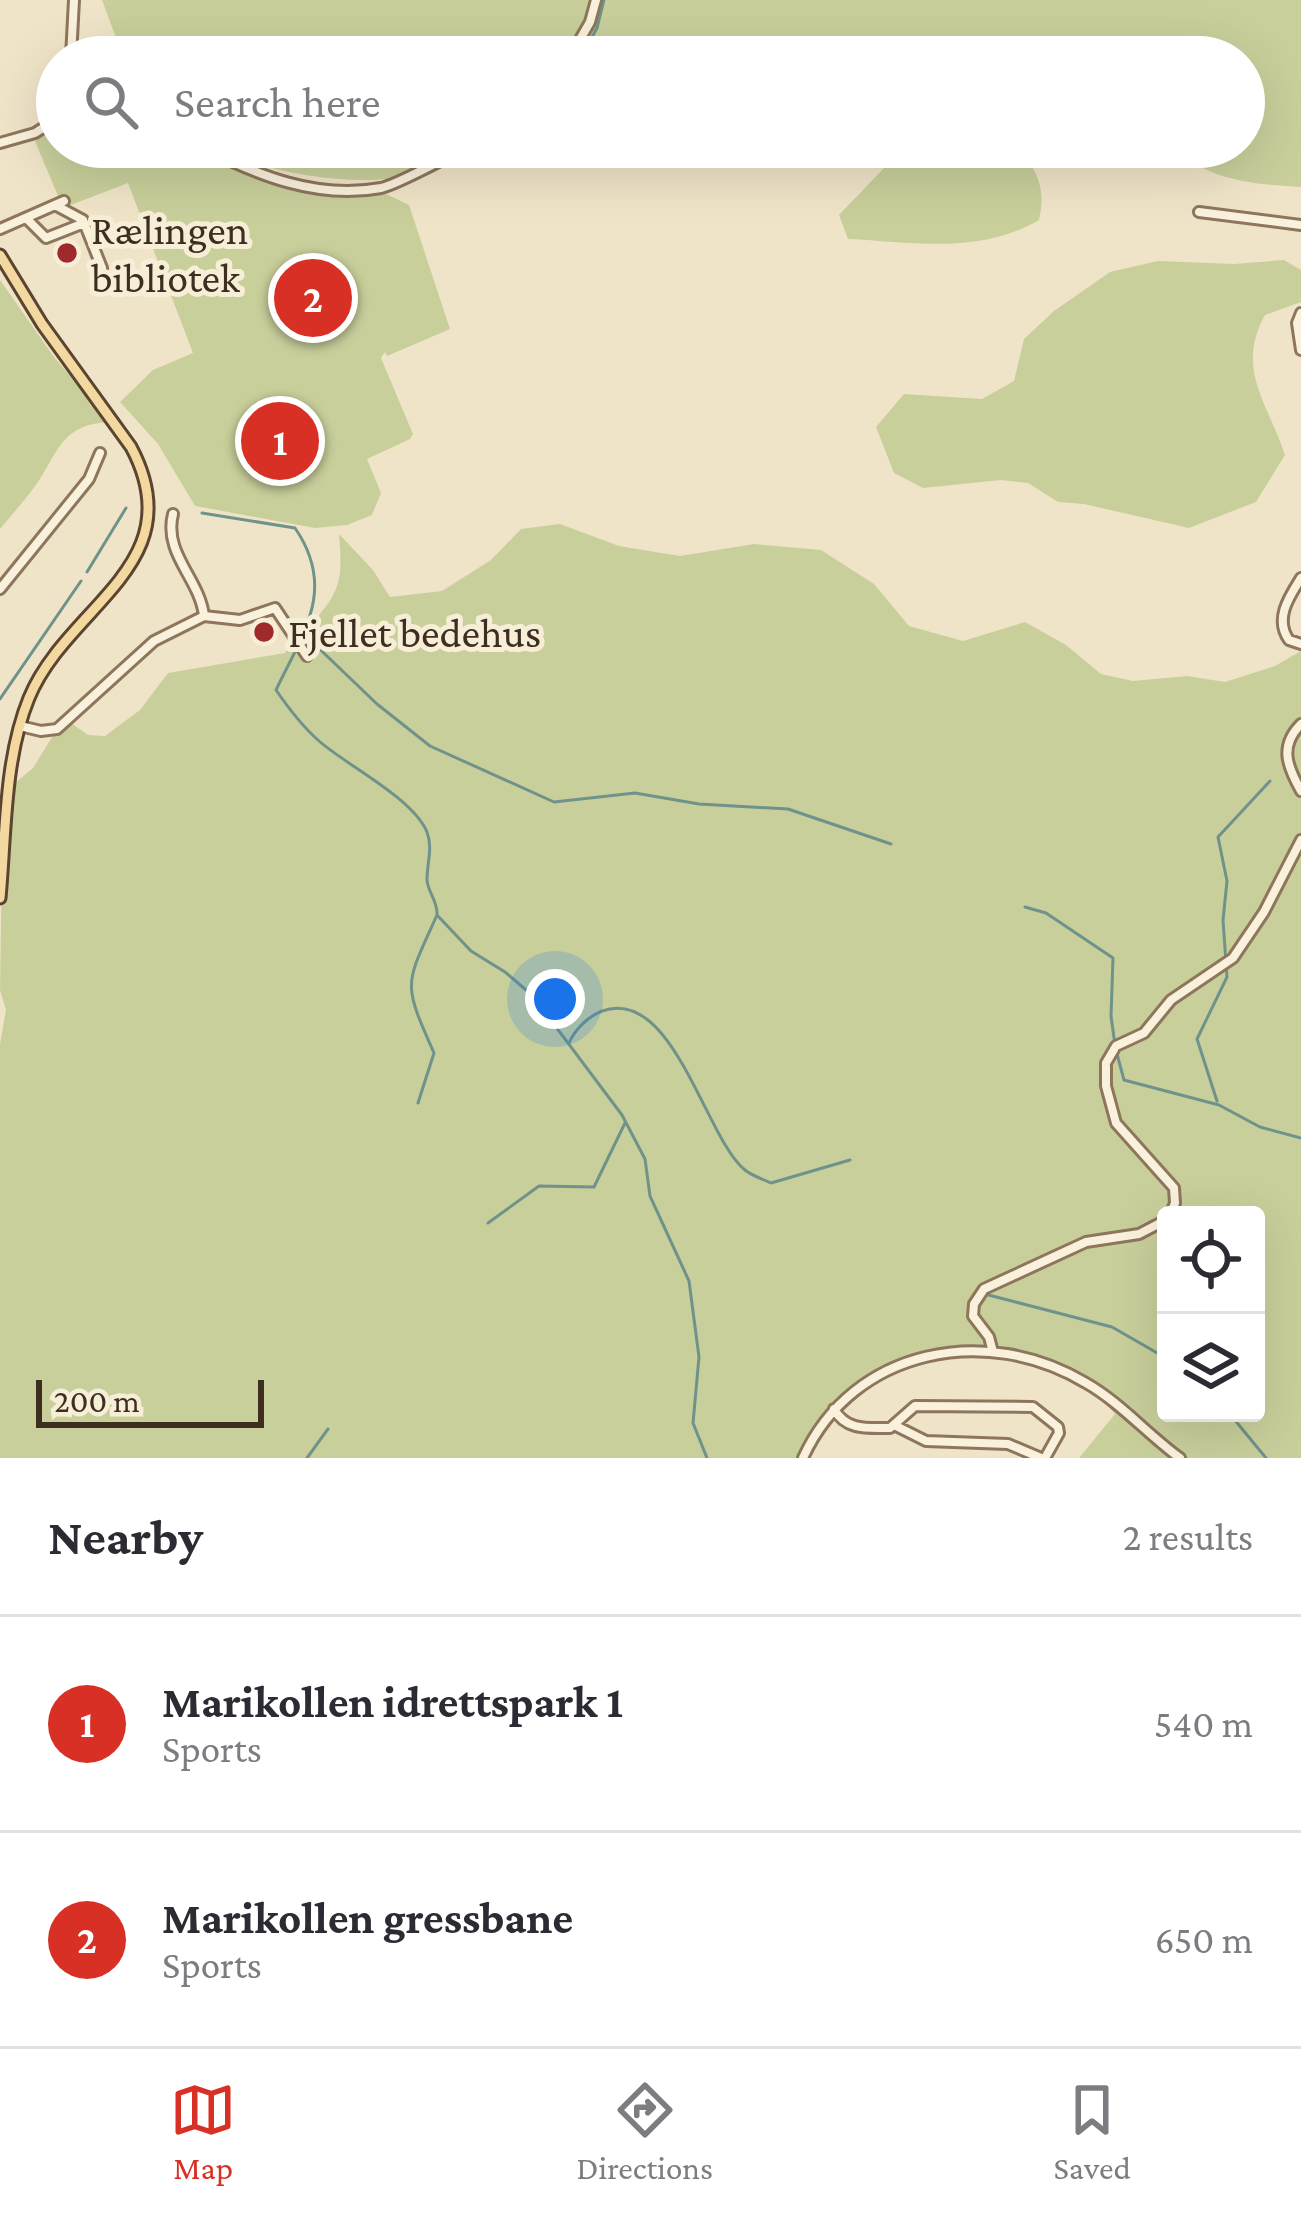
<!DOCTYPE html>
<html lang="en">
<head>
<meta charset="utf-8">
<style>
  :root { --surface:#fff; --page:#f2f2f3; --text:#2b2b33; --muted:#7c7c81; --line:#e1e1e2; --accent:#d93025 }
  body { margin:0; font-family:"Crimson Pro",serif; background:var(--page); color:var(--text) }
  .controls { position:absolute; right:36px; bottom:36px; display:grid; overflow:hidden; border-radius:12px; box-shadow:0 12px 48px #0002 }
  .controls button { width:108px; height:108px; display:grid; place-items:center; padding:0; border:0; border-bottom:3px solid var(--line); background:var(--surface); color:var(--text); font:60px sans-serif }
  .scale { position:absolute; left:36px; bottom:30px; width:228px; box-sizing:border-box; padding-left:12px; border:6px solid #3d2e20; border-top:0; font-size:33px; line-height:42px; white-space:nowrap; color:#3d2e20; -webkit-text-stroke:9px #f7eed8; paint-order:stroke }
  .you { position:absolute; left:555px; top:999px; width:42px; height:42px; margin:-30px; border:9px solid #fff; border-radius:50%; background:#1a73e8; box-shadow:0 0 0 18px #1a73e833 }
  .badge { display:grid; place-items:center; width:78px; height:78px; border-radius:50%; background:var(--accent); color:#fff; font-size:39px; font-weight:700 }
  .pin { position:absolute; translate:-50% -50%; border:6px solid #fff; box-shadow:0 3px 12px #0006 }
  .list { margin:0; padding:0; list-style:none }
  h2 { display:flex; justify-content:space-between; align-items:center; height:156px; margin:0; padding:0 48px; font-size:51px }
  h2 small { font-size:39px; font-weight:400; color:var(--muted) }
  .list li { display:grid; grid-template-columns:78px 1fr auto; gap:36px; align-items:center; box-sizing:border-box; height:216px; padding:0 48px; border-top:3px solid var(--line) }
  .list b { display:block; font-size:45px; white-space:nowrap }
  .list p { margin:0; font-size:39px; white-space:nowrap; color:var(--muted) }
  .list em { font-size:39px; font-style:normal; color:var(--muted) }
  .icon { flex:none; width:66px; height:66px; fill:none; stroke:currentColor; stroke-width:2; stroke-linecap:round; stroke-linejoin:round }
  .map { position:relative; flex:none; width:1301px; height:1458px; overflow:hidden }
  .search { position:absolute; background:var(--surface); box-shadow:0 12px 48px #0002; left:36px; right:36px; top:36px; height:132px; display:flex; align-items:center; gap:30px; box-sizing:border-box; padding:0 42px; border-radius:66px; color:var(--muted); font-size:45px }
  .sheet { height:588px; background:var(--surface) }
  nav { display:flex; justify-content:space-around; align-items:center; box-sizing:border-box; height:168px; border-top:3px solid var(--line); background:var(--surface); font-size:33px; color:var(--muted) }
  nav a { display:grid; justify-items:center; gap:6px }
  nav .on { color:var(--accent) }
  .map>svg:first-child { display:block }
  .green { fill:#c9cf9b; fill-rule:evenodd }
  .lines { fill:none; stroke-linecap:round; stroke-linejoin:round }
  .stream { stroke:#6f938a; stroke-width:3 }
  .minor-casing { stroke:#8d765c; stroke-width:14 }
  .major-casing { stroke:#5b4430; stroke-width:15 }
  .minor { stroke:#faf1dc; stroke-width:8 }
  .major { stroke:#f3d9a0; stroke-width:9 }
  .poi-dot { fill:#9e2a2b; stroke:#f7eed8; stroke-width:4.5 }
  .labels { text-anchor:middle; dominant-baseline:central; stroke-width:10; stroke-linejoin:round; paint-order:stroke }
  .poi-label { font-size:42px; fill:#3d2e20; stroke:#f7eed8; text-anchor:start }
</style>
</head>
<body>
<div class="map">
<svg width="1301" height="1458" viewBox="0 0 1301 1458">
  <rect width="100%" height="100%" fill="#f0e4c8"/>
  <path class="green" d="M102,0H1301V187C1251,184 1210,181 1172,147H1244V57H1034C975,17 896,44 832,57H123Z
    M57,127V147H185L276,185L326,193L386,194L409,205L450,329L387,356L385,352L381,358L413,434L410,439L367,459L381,493L372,515L347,525L315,528L195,506L158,444L120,402L153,370L193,353L128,183L63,208L35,141Z
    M218,147H475C422,200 277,181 218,147Z
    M904,147H1019C1038,172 1046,189 1039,220C979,255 914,242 848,239L839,215Z
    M1284,260L1301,270V302L1265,315C1235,369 1268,403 1285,455L1256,502L1189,528L1084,504L1058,502L1028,483L1001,480L923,488L894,473L876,427L904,394L982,399L1014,381L1024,339L1054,311L1110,272L1158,261L1234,264Z
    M0,280L54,357L110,422C63,424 60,448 38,482C27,498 13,513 0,529Z
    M560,524L619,546L680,556L754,544L821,550L874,584L909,626L963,641L1025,622L1066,645L1101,674L1133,681L1187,676L1225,682L1275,666L1301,651V1458H1079L1115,1414C1060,1343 915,1335 850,1395C833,1411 820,1437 809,1458H0V1044L6,1010L0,990L3,793L33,768L60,724L67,720L88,735L105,736L140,710L168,673L285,653L292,638C304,634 307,629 315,620C343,588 342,575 339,534L373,570L390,597L442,591L491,560L521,529ZM1166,1215H1256V1413H1166Z"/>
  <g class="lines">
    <path class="stream" d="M581,57L597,28L604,0
      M202,513L295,528C337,589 303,633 276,690C289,709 302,726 319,741C346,765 413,798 427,832C433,848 427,863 427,880C428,893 438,901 437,915L471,951L505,972L532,995L622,1115L645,1159L650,1196L689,1281L699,1357L693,1423L707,1458
      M87,572L126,508
      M306,636L377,704L430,746L554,802L635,793L699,804L788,809L891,844
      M0,699L81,581
      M1025,907L1046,913L1113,958L1111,1016L1115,1045
      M569,1043C575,1029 589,1016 602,1011C673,985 706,1140 745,1170C752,1176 763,1179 771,1183L850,1160
      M1117,1054L1124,1080L1219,1105L1260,1127L1301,1138
      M1217,1101L1197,1039L1227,977L1223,920L1227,881L1218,837L1270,781
      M418,1103L434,1053C402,981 405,986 437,915
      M488,1223L539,1186L594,1187L625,1123
      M977,1292L1112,1327L1166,1358
      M1229,1413L1266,1458
      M307,1458L328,1429"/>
    <g class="minor-casing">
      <path id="minor" d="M71,57L74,0
        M570,57L590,22L596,0
        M0,143L35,133L57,119
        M201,147C257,175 317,200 381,188C395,185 451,156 465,147
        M55,205L83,220L102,268
        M1199,212L1301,225
        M26,218L46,238L84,223
        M0,229L64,201
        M1301,313L1297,323L1301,350
        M173,514C163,554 200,579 204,616
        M1301,578C1289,597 1274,619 1289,640L1301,644
        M0,589L89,479L100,453
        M204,616L240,620L275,608L307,656
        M1301,724C1279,746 1287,766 1301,791
        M20,726L41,731L57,729L154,641L204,616
        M1170,1215L1175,1203L1174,1188L1116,1123L1106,1086V1063L1116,1046L1144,1033L1171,1000L1233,958L1264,912L1301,840
        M993,1352L989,1337L973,1316L974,1304L984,1289L1086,1242L1139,1234L1166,1220
        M834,1409C846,1431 868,1428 890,1428L915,1406L1033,1407L1058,1427L1059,1433L1045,1458
        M896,1426L926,1441L1008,1444L1041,1458
        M803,1458C853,1348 987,1323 1086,1383C1121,1403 1148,1435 1180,1458"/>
    </g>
    <g class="major-casing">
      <path id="major" d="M0,255L42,324L131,447C194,565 67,605 29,698C4,759 6,834 0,898"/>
    </g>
    <use href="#minor" class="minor"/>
    <use href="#major" class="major"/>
  </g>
  <g class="poi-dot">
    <circle cx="67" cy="253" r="12"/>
    <circle cx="264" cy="632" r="12"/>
  </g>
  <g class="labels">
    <g class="poi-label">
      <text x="91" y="229">Rælingen<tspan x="91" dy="48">bibliotek</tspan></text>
      <text x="288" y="632">Fjellet bedehus</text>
    </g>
  </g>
</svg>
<div class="controls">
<button><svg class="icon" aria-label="locate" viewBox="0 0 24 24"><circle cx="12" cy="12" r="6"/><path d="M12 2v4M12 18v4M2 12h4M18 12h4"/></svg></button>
<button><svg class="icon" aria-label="layers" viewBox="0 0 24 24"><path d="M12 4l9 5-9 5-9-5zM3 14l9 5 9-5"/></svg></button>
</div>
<div class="scale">200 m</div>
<div class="you"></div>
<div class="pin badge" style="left:280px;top:441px">1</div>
<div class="pin badge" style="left:313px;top:298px">2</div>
<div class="search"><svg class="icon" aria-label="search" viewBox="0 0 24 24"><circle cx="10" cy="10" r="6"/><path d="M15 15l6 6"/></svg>Search here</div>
</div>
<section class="sheet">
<h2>Nearby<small>2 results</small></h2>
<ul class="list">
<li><span class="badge">1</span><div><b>Marikollen idrettspark 1</b><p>Sports</p></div><em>540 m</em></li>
<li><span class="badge">2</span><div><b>Marikollen gressbane</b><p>Sports</p></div><em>650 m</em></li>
</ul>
</section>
<nav>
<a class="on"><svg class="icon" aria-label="map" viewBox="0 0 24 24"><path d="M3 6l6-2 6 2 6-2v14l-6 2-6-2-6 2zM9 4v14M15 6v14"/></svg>Map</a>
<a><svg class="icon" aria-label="directions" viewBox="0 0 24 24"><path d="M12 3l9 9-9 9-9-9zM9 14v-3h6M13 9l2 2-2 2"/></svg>Directions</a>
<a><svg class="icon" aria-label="saved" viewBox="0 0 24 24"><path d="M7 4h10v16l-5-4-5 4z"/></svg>Saved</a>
</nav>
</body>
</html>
